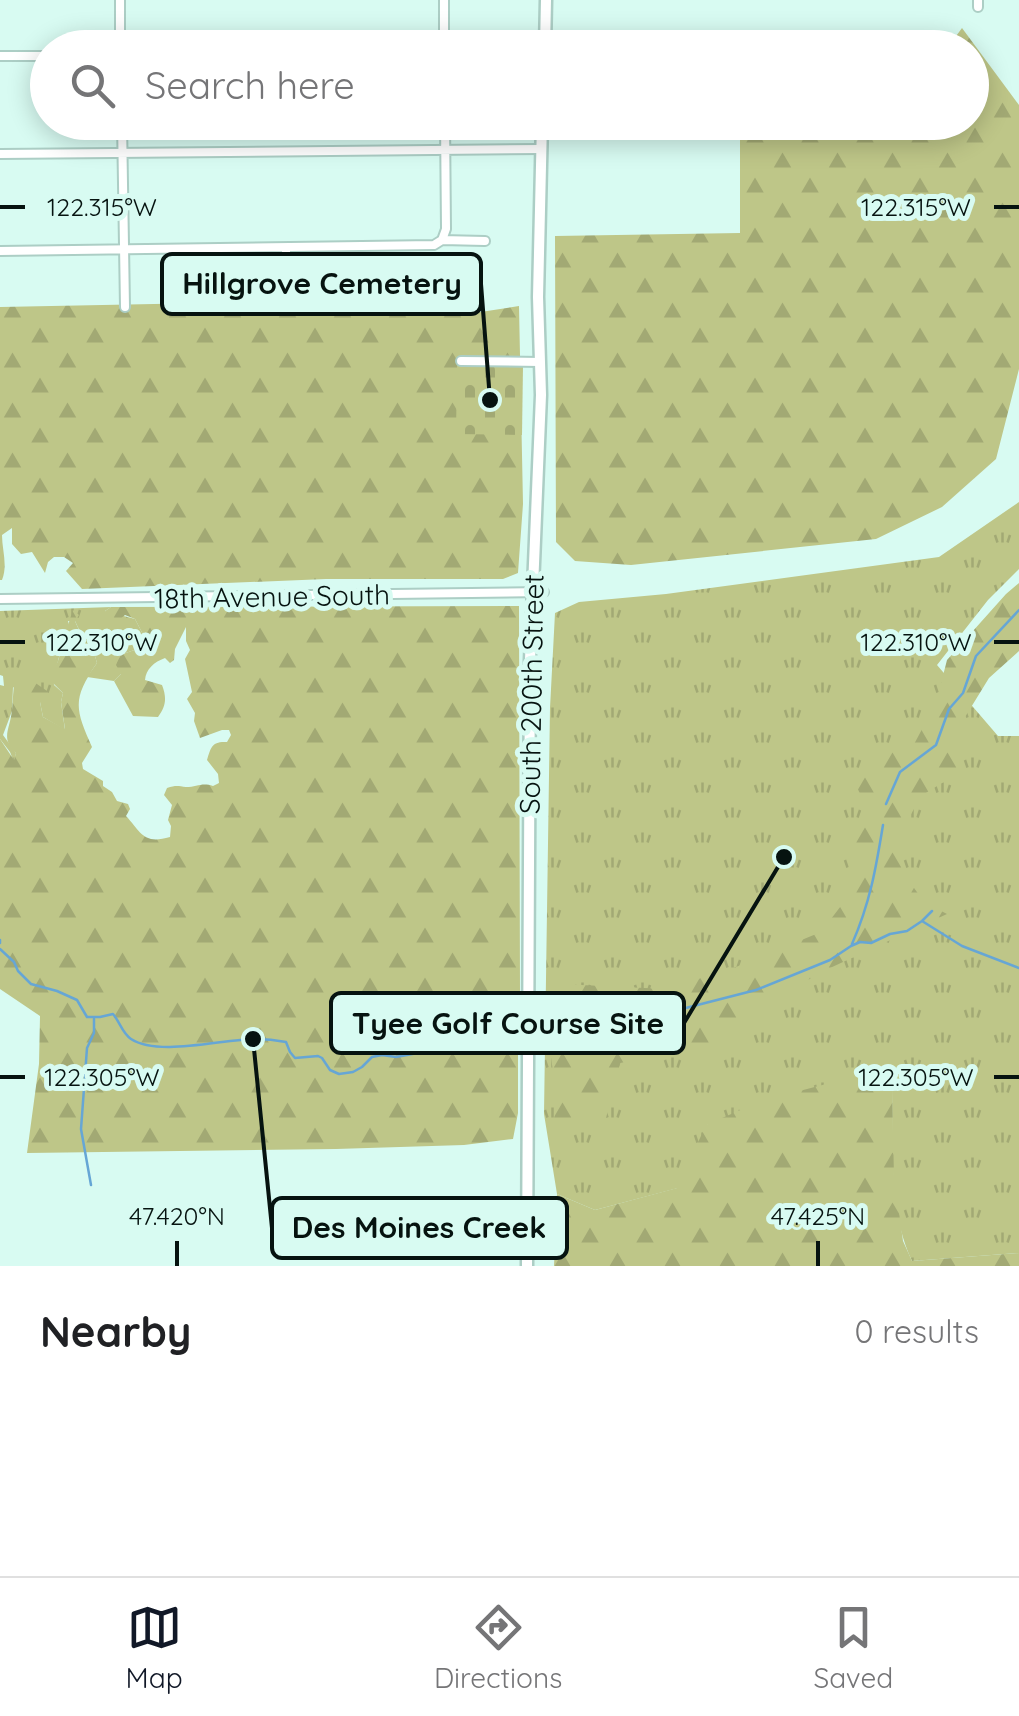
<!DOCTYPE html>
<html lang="en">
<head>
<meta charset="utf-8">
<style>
  :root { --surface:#fff; --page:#f6f6f6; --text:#202124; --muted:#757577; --line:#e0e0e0; --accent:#111827 }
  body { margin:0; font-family:Quicksand,sans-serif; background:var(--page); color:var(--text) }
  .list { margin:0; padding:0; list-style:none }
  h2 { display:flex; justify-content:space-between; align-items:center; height:130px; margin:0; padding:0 40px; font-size:42px }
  h2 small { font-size:32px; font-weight:400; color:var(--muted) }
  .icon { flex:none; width:55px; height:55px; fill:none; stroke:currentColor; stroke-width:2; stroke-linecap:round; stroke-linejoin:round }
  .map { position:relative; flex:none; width:1019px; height:1266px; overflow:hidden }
  .search { position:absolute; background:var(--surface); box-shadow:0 5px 25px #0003; left:30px; right:30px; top:30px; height:110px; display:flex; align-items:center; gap:25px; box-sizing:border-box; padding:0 35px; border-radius:55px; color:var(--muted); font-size:38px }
  .sheet { height:310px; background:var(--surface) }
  nav { display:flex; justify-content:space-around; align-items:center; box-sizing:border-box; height:140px; border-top:2px solid var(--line); background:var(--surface); font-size:28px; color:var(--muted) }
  nav a { display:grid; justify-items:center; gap:5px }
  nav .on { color:var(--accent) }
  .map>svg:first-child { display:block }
  .grass { fill:url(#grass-tufts) }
  .forest { fill:url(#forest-firs) }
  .cemetery { fill:url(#cemetery-stones) }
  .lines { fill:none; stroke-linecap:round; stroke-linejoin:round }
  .stream { stroke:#66a6d5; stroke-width:2.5 }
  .street-casing { stroke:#accec5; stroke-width:12 }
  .secondary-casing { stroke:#accec5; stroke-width:15 }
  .street { stroke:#fff; stroke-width:8 }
  .secondary { stroke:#fff; stroke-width:10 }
  .ticks { fill:none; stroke:#061310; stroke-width:4 }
  .labels { text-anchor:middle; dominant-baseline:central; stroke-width:10; stroke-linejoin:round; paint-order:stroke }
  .street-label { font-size:28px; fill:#061310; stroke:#d8fbf2 }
  .ticks-label { font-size:25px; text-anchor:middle; fill:#061310; stroke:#d8fbf2; stroke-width:10; stroke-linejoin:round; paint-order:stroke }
  .leader { fill:none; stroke:#061310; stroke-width:4 }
  .callout-dot { fill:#061310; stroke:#d8fbf2; stroke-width:4 }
  .callout { fill:#d8fbf2; stroke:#061310; stroke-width:4 }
  .callout-label { font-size:30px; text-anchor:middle; font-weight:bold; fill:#061310 }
</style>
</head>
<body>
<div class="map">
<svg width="1019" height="1266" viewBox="0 0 1019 1266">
  <defs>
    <pattern id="grass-tufts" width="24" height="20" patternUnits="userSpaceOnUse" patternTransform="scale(2.5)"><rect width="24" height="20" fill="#bec688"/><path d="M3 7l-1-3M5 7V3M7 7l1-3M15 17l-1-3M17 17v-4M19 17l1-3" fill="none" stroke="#a2a974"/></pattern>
    <pattern id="forest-firs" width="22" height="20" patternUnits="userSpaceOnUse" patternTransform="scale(2.5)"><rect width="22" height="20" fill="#bec688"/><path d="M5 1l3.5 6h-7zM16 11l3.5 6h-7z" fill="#a2a974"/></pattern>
    <pattern id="cemetery-stones" width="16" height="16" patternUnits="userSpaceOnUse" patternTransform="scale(2.5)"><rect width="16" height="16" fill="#bec688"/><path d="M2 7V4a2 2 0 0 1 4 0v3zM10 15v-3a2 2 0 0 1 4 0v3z" fill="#a2a974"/></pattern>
  </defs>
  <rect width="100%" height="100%" fill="#d8fbf2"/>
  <path class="grass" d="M1019,502V569L988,600L937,665L998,736H1019V1253L912,1261C888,1210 893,1145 892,1089L707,1125L678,1188L595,1210L557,1194L544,1114L550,708L555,613L579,602L666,594L939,557Z
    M111,607L105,611L135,619L147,642L143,647L120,655L121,674L114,681L87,677L97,663C93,645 82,638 75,621H68L71,633L64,636C61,644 61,649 59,657C56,671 53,669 54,685L63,693L61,702L65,730L43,717L40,702L13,687L12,711L3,735L16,753L14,762L10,752L0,739V685L4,686L3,676L0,675V611Z"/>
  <path class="forest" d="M962,28L1019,105V369L996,459L942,507L876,539L631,565L575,561L556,542L555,236L740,233V123L972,122V48L948,47Z
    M205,303L268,310L322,304L461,315L519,306L523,504L518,573L503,579H326L82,589L66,571L73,563L64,557H54L48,562L45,573L32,552L21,554L12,544V528L2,535C2,550 8,565 2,580H0V307Z
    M1019,583V651L989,678L962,722L963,770L921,796L902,831V871L924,902L947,914L817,974L753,1018L739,1049L679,1052L620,1063L604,1126L554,1130L555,1086L546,1021L560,984L666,989L736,967L821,932L847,898L850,848L864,803L857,787L879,746L912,748L936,703L947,660L1006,594Z
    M519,606L520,993L487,1005V1033L509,1034L518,1040V1113L513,1139L464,1145L336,1149L27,1153L39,1064L40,1016L0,989V739L14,760L16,753C0,738 10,730 12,710C13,700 13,689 15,678L24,675L47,691L49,699L40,702L43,717L65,729L61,702L63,693L48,678C52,672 57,665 59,658C62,647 59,640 70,633L67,628L73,610L79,615L75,621C82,639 93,644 97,663C72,699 75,709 92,747L82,763L83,769L103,781V786L112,792L117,801L128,804L130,809L126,816C141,832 143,845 170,837L171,826L168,820L172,805L164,795L167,788C176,785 178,786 186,787C197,787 202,782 213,786L219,783L218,774L207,760C211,747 212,741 227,742L231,735L229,730H222L200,738L194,721L195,713L187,699L192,692L185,659L190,650L186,641V627L175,649L174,660L170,663L165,658C154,662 146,669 145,680L162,685C167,698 166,706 158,717L133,716L114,681L121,674L116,665L120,655L143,647L147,642L135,619L125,615L119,620L109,617L105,611L111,607Z
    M876,1071L892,1089L894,1177L903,1241L912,1261L1019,1253V1266H554L557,1194L595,1210L677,1188L706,1125L761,1101Z"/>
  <path class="cemetery" d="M457,365L523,366L522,435L456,434Z"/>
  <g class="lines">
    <path class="stream" d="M886,804L900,772L936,745L949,709L963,693L976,656L1019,610
      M922,921L962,946L1019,968
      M0,940V943
      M852,944C870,903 876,868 883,825
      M0,949L14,962L18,971L31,984L57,991L77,1000L87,1017H100L113,1014C120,1022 122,1033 131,1039C159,1057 222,1039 255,1039C265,1039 276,1040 286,1042L290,1052L295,1058L318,1056L322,1058L330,1070L339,1074L353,1072L362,1067L372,1057L382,1055L396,1057L434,1050L477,1047L517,1036
      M540,1035L592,1024L610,1017L651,1016L674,1011L756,990L830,960L851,946L860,942L871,943L890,934L907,931L922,921L932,911
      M91,1185L81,1129L87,1048L94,1033V1019"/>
    <g class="street-casing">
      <path id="street" d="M444,0V48
        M978,0V7
        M120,48V0
        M0,56H48
        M122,122L125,307
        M0,154L541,149
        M442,240L446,229L445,122
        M286,249L287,298
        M0,251L434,245L442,240L485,241
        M461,361L540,362
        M0,599L544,592"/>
    </g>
    <g class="secondary-casing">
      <path id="secondary" d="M545,48L546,0
        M527,1266L530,660L541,395L538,297L542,122"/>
    </g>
    <use href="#street" class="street"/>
    <use href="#secondary" class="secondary"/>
  </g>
  <path class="ticks" d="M0,207H25M994,207H1019M0,642H25M994,642H1019M0,1077H25M994,1077H1019M177,1241V1266M818,1241V1266"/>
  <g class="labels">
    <g class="street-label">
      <text transform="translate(272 596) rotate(-1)">18th Avenue South</text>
      <text transform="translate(531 694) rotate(-89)">South 200th Street</text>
    </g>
  </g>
  <g class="ticks-label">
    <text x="916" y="216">122.315°W</text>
    <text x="102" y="216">122.315°W</text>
    <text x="916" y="651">122.310°W</text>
    <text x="102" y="651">122.310°W</text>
    <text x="916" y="1086">122.305°W</text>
    <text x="102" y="1086">122.305°W</text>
    <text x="177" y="1225">47.420°N</text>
    <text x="818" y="1225">47.425°N</text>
  </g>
  <path class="leader" d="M490 400L481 284M784 857L684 1023M253 1039L272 1228"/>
  <g class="callout-dot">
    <circle cx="490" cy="400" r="10"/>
    <circle cx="784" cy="857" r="10"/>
    <circle cx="253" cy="1039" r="10"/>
  </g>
  <g class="callout">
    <rect x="162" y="254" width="319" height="60" rx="10"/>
    <rect x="331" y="993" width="353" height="60" rx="10"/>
    <rect x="272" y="1198" width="295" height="60" rx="10"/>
  </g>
  <g class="callout-label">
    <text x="322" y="294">Hillgrove Cemetery</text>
    <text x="508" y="1034">Tyee Golf Course Site</text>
    <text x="419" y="1238">Des Moines Creek</text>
  </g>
</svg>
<div class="search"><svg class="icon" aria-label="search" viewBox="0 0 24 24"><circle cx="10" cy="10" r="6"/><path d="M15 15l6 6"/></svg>Search here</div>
</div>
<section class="sheet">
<h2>Nearby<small>0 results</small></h2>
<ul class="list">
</ul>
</section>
<nav>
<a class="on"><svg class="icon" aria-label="map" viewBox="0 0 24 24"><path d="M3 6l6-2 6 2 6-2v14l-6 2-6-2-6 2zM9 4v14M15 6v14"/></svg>Map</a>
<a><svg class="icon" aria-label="directions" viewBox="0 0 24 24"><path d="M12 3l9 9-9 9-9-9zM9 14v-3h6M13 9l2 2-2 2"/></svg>Directions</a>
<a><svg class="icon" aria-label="saved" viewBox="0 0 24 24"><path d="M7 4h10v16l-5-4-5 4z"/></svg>Saved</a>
</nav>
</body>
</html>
